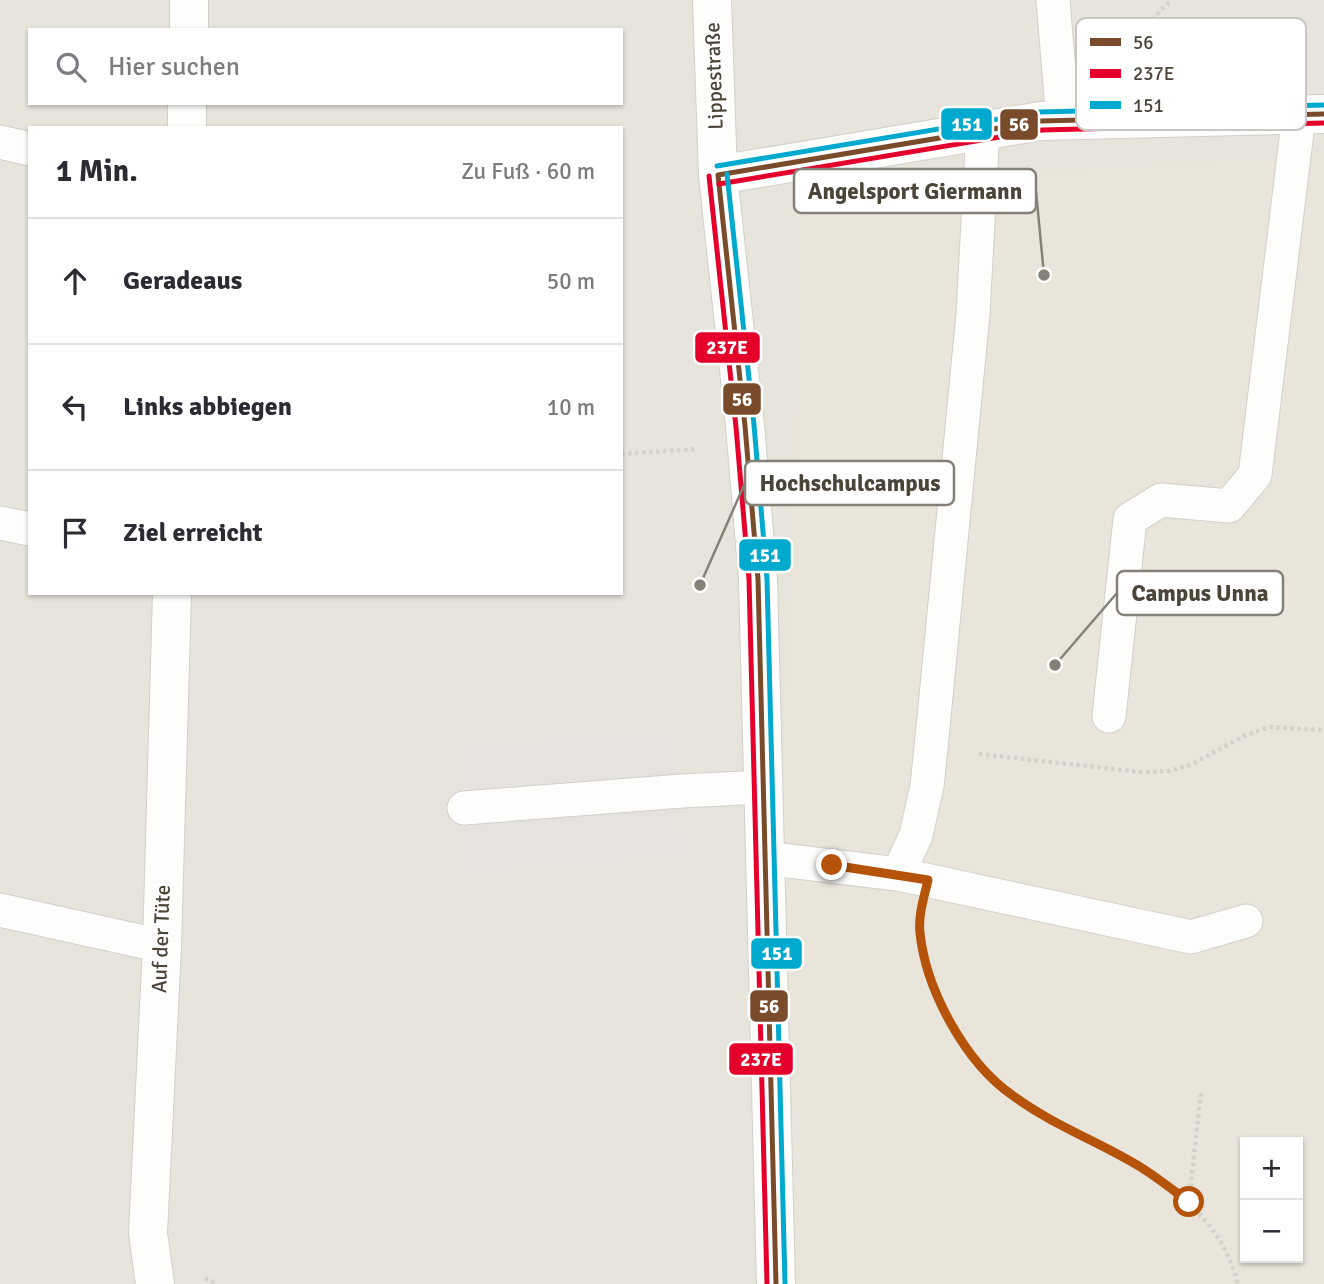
<!DOCTYPE html>
<html lang="de">
<head>
<meta charset="utf-8">
<style>
  :root { --surface:#fff; --page:#f7f7f7; --text:#2b2b33; --muted:#7c7c81; --line:#e1e1e2 }
  body { margin:0; font-family:Signika,sans-serif; background:var(--page); color:var(--text) }
  .controls { position:absolute; right:21px; bottom:21px; display:grid; overflow:hidden; border-radius:0px; box-shadow:0 2px 5px #0004 }
  .controls button { width:63px; height:63px; display:grid; place-items:center; padding:0; border:0; border-bottom:2px solid var(--line); background:var(--surface); color:var(--text); font:35px sans-serif }
  .stop { position:absolute; width:21px; height:21px; margin:-16px; border:5px solid #b45309; border-radius:50%; background:#fff }
  .stop.end { background:#b45309; border-color:#fff; box-shadow:0 2px 7px #0008 }
  .list { margin:0; padding:0; list-style:none }
  h2 { display:flex; justify-content:space-between; align-items:center; height:91px; margin:0; padding:0 28px; font-size:30px }
  h2 small { font-size:23px; font-weight:400; color:var(--muted) }
  .list li { display:grid; grid-template-columns:46px 1fr auto; gap:21px; align-items:center; box-sizing:border-box; height:126px; padding:0 28px; border-top:2px solid var(--line) }
  .list b { display:block; font-size:26px; white-space:nowrap }
  .list em { font-size:23px; font-style:normal; color:var(--muted) }
  .icon { flex:none; width:38px; height:38px; fill:none; stroke:currentColor; stroke-width:2; stroke-linecap:round; stroke-linejoin:round }
  .map { position:relative; flex:none; width:1324px; height:1284px; overflow:hidden }
  .search { position:absolute; background:var(--surface); box-shadow:0 2px 5px #0004; left:28px; top:28px; width:595px; height:77px; display:flex; align-items:center; gap:18px; box-sizing:border-box; padding:0 24px; border-radius:0px; color:var(--muted); font-size:26px }
  .panel { position:absolute; background:var(--surface); box-shadow:0 2px 5px #0004; left:28px; top:126px; width:595px; height:469px; border-radius:0px }
  .map>svg:first-child { display:block }
  .residential { fill:#e7e4dc; fill-rule:evenodd }
  .education { fill:#eae5da; fill-rule:evenodd }
  .parking { fill:#e6e3df }
  .lines { fill:none; stroke-linecap:round; stroke-linejoin:round }
  .service-casing { stroke:#d2d0cb; stroke-width:35 }
  .minor-casing { stroke:#d2d0cb; stroke-width:40 }
  .path { stroke:#d3d2cc; stroke-width:4.5; stroke-dasharray:3.5 3.5; stroke-linecap:butt }
  .service { stroke:#fdfdfc; stroke-width:33 }
  .minor { stroke:#fdfdfc; stroke-width:38 }
  .bus-1-casing { stroke:#fff; stroke-width:10 }
  .bus-2-casing { stroke:#fff; stroke-width:10 }
  .bus-3-casing { stroke:#fff; stroke-width:10 }
  .bus-1 { stroke:#7a4b2a; stroke-width:5 }
  .bus-2 { stroke:#e4002b; stroke-width:5 }
  .bus-3 { stroke:#00a9ce; stroke-width:5 }
  .route { stroke:#b45309; stroke-width:9 }
  .labels { text-anchor:middle; dominant-baseline:central; stroke-width:5; stroke-linejoin:round; paint-order:stroke }
  .street-label { font-size:21px; fill:#4b4439; stroke:#fff }
  .key { fill:#fff; stroke:#c9c7c4; stroke-width:2 }
  .key-label { font-size:19px; fill:#4b4439 }
  .leader { fill:none; stroke:#868178; stroke-width:2.5 }
  .callout-dot { fill:#868178; stroke:#fff; stroke-width:2.5 }
  .callout { fill:#fff; stroke:#868178; stroke-width:2.5 }
  .callout-label { font-size:23px; text-anchor:middle; font-weight:bold; fill:#4b4439 }
  .line-badge { stroke:#fff; stroke-width:2.5 }
  .badge-label { font-size:19px; text-anchor:middle; font-weight:bold; fill:#fff }
</style>
</head>
<body>
<div class="map">
<svg width="1324" height="1284" viewBox="0 0 1324 1284">
  <rect width="100%" height="100%" fill="#f4f2ee"/>
  <path class="residential" d="M0,0H1324V1284H0ZM30,30H621V103H30ZM30,128H621V593H30ZM1245,1142H1298V1258H1245Z"/>
  <path class="education" d="M1324,154V1284H766L802,188ZM1245,1142H1298V1258H1245Z"/>
  <path class="parking" d="M674,733L687,857L456,874L452,741Z"/>
  <g class="lines">
    <g class="service-casing">
      <path id="service" d="M1053,0L1063,120
        M0,142L30,149
        M0,523L30,529
        M1109,716L1130,519L1161,500L1229,506L1255,475L1299,115
        M464,808L682,791L763,787
        M764,858L898,874L916,835L927,786L931,748L973,314L983,130
        M898,874L1191,937L1246,921
        M0,910L162,946"/>
    </g>
    <g class="minor-casing">
      <path id="minor" d="M712,0L718,175L745,426L758,579L776,1284
        M189,30V0
        M187,128V103
        M718,175L1041,121L1324,114
        M155,1284L148,1233L162,946L172,593"/>
    </g>
    <path class="path" d="M1104,42L1134,38L1171,0
      M621,454L697,449
      M979,754L1141,772L1170,771L1192,764L1246,735L1270,727L1324,730
      M920,926C920,947 929,968 935,988C949,1029 977,1070 1012,1095C1092,1155 1209,1174 1238,1284
      M1189,1201L1201,1092
      M205,1278L217,1284"/>
    <use href="#service" class="service"/>
    <use href="#minor" class="minor"/>
    <g class="bus-1-casing">
      <path id="bus-1" d="M718,175L745,426L758,579L776,1284
        M718,175L1041,121L1324,114"/>
    </g>
    <g class="bus-2-casing">
      <path id="bus-2" d="M709,176L736,427L749,579L767,1284
        M719,184L1042,130L1324,123"/>
    </g>
    <g class="bus-3-casing">
      <path id="bus-3" d="M717,166L1040,112L1324,105
        M727,174L754,425L767,579L785,1284"/>
    </g>
    <use href="#bus-1" class="bus-1"/>
    <use href="#bus-2" class="bus-2"/>
    <use href="#bus-3" class="bus-3"/>
  </g>
  <g class="lines">
    <path class="route" d="M832,865L928,880C924,898 918,915 920,933C926,990 965,1062 1012,1095C1052,1125 1100,1142 1142,1168C1158,1178 1174,1191 1189,1202"/>
  </g>
  <g class="labels">
    <g class="street-label">
      <text transform="translate(714 76) rotate(-92)">Lippestraße</text>
      <text transform="translate(161 939) rotate(-88)">Auf der Tüte</text>
    </g>
  </g>
  <rect x="1076" y="18" width="230" height="112" rx="10" class="key"/>
  <rect x="1090" y="38" width="31" height="8" fill="#7a4b2a"/>
  <rect x="1090" y="69" width="31" height="9" fill="#e4002b"/>
  <rect x="1090" y="101" width="31" height="8" fill="#00a9ce"/>
  <g class="key-label">
    <text x="1133" y="49">56</text>
    <text x="1133" y="80">237E</text>
    <text x="1133" y="112">151</text>
  </g>
  <path class="leader" d="M1044 275L1036 191M700 585L745 483M1055 665L1117 593"/>
  <g class="callout-dot">
    <circle cx="1044" cy="275" r="7"/>
    <circle cx="700" cy="585" r="7"/>
    <circle cx="1055" cy="665" r="7"/>
  </g>
  <g class="callout">
    <rect x="794" y="169" width="242" height="44" rx="7"/>
    <rect x="745" y="461" width="209" height="44" rx="7"/>
    <rect x="1117" y="571" width="166" height="44" rx="7"/>
  </g>
  <g class="callout-label">
    <text x="915" y="199">Angelsport Giermann</text>
    <text x="850" y="491">Hochschulcampus</text>
    <text x="1200" y="601">Campus Unna</text>
  </g>
  <g class="line-badge">
    <rect x="940" y="107" width="53" height="34" rx="7" fill="#00a9ce"/>
    <rect x="999" y="108" width="40" height="33" rx="7" fill="#7a4b2a"/>
    <rect x="694" y="331" width="67" height="33" rx="7" fill="#e4002b"/>
    <rect x="722" y="382" width="40" height="34" rx="7" fill="#7a4b2a"/>
    <rect x="738" y="538" width="54" height="34" rx="7" fill="#00a9ce"/>
    <rect x="750" y="937" width="53" height="33" rx="7" fill="#00a9ce"/>
    <rect x="749" y="989" width="40" height="34" rx="7" fill="#7a4b2a"/>
    <rect x="728" y="1042" width="66" height="34" rx="7" fill="#e4002b"/>
  </g>
  <g class="badge-label">
    <text x="967" y="131">151</text>
    <text x="1019" y="131">56</text>
    <text x="727" y="354">237E</text>
    <text x="742" y="406">56</text>
    <text x="765" y="562">151</text>
    <text x="777" y="960">151</text>
    <text x="769" y="1013">56</text>
    <text x="761" y="1066">237E</text>
  </g>
</svg>
<div class="controls">
<button>+</button>
<button>−</button>
</div>
<div class="stop" style="left:1189px;top:1202px"></div>
<div class="stop end" style="left:832px;top:865px"></div>
<div class="search"><svg class="icon" aria-label="search" viewBox="0 0 24 24"><circle cx="10" cy="10" r="6"/><path d="M15 15l6 6"/></svg>Hier suchen</div>
<section class="panel">
<h2>1 Min.<small>Zu Fuß · 60 m</small></h2>
<ul class="list">
<li><svg class="icon" aria-label="ahead" viewBox="0 0 24 24"><path d="M12 20V5M6 11l6-6 6 6"/></svg><div><b>Geradeaus</b></div><em>50 m</em></li>
<li><svg class="icon" aria-label="left" viewBox="0 0 24 24"><path d="M17 20v-9H6M10 6l-5 5 5 5"/></svg><div><b>Links abbiegen</b></div><em>10 m</em></li>
<li><svg class="icon" aria-label="arrive" viewBox="0 0 24 24"><path d="M6 21V4h12l-3 4 3 4H6"/></svg><div><b>Ziel erreicht</b></div></li>
</ul>
</section>
</div>
</body>
</html>
